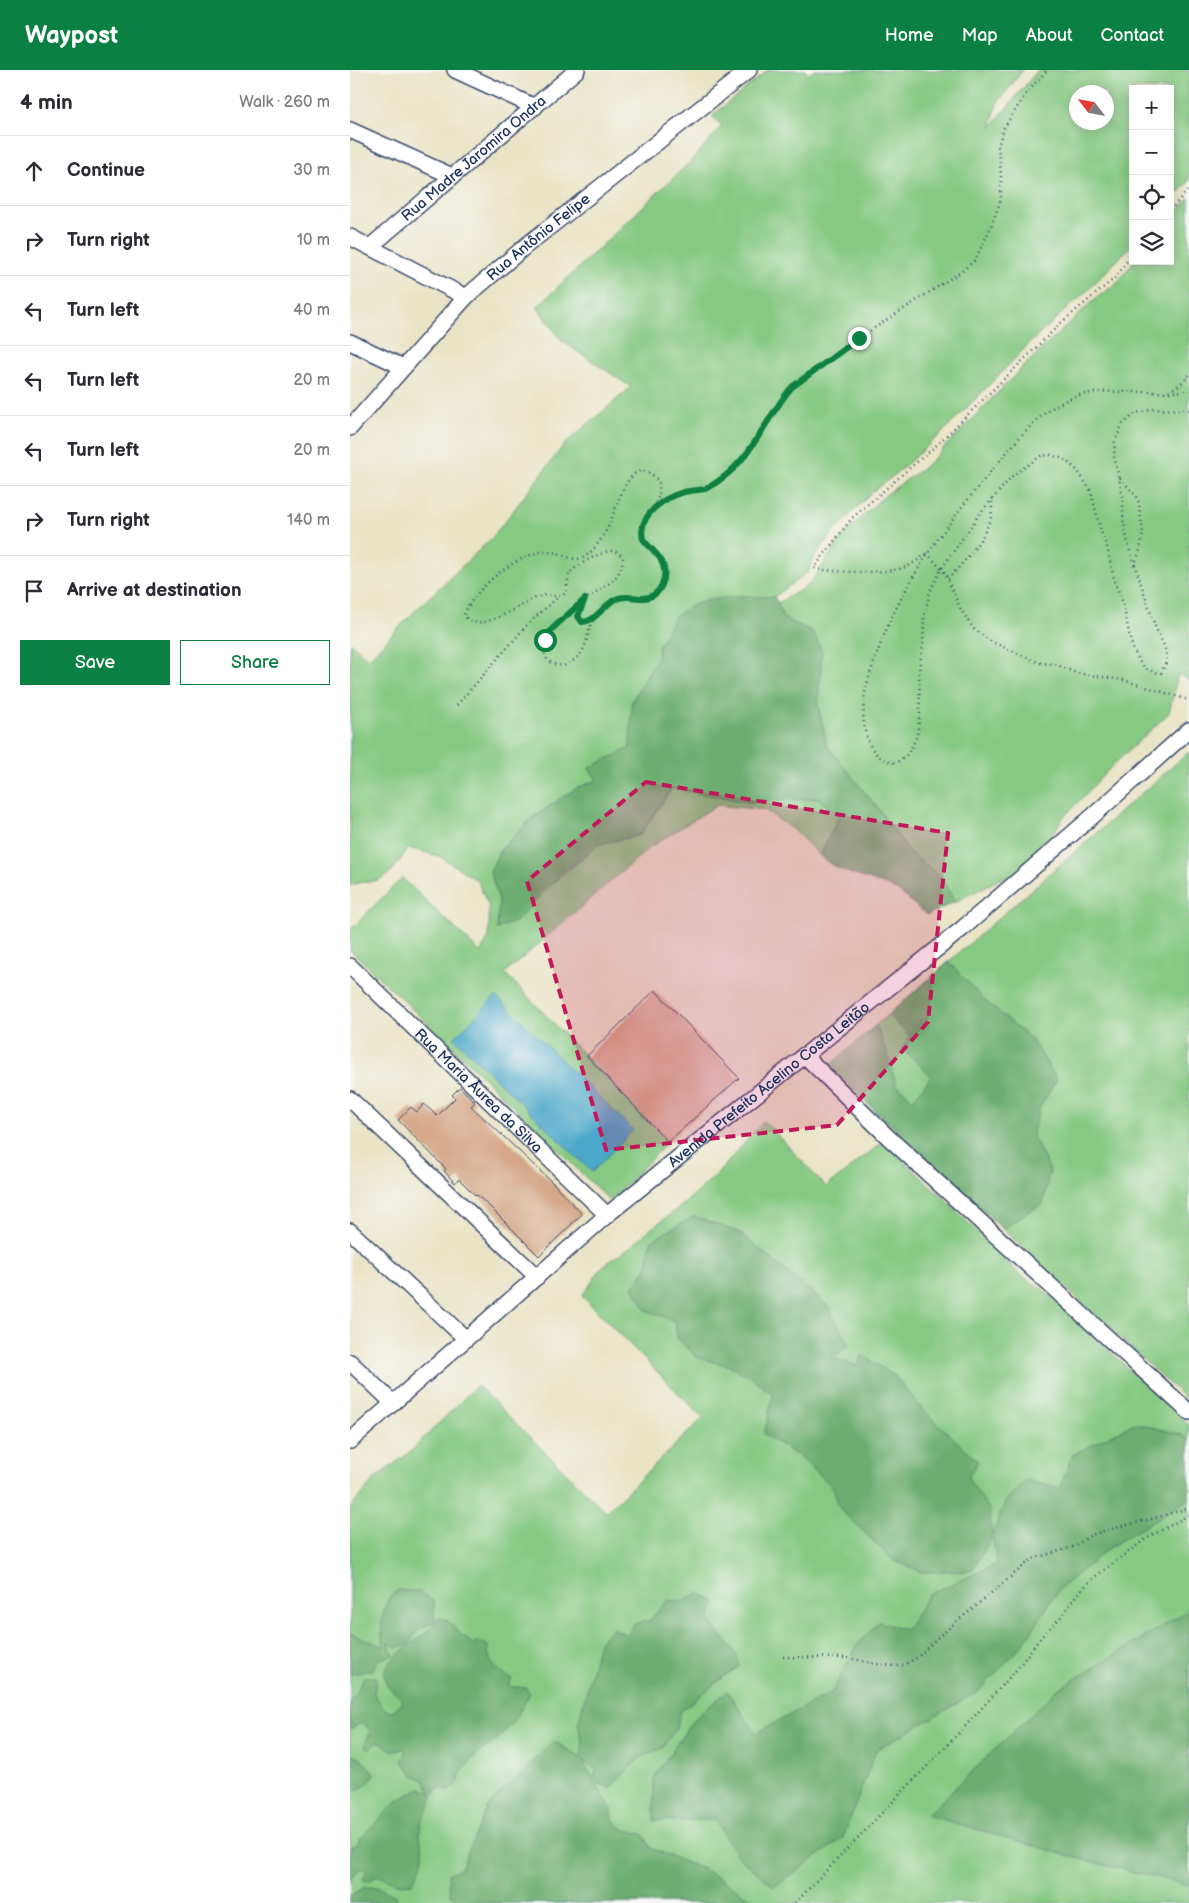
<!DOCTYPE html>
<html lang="en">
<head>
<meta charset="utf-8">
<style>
  :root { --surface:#fff; --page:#f7f7f7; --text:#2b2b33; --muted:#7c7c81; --line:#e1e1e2; --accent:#0b8043 }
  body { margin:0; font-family:"Balsamiq Sans",sans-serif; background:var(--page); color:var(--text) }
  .controls { position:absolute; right:15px; top:15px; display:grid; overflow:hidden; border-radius:0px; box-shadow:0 2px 12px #0003 }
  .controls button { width:45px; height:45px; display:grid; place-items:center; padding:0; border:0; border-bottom:1px solid var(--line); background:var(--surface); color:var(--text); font:25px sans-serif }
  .compass { position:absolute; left:719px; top:15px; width:45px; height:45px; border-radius:50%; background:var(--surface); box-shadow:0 2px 12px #0003; rotate:302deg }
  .stop { position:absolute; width:15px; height:15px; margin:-11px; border:4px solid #0b8043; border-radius:50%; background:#fff }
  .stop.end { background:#0b8043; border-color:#fff; box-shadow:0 1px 5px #0008 }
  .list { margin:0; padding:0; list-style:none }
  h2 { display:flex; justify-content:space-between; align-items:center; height:65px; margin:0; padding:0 20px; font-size:21px }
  h2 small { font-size:16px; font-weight:400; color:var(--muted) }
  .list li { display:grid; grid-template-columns:32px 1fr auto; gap:15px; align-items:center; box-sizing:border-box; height:70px; padding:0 20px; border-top:1px solid var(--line) }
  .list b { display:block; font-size:19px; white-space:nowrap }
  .list em { font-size:16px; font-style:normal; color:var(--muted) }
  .actions { display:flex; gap:10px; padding:15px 20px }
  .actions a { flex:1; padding:11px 0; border:1px solid var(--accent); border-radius:0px; text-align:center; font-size:18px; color:var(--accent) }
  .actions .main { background:var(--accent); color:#fff }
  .icon { flex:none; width:28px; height:28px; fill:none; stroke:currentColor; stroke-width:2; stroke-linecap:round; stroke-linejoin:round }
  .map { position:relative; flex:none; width:839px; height:1833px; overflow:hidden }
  header { display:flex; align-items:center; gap:30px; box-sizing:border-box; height:70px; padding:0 25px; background:var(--accent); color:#fff }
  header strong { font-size:24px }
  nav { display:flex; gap:28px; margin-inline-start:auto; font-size:18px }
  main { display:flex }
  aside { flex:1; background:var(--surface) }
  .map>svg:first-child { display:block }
  .green { fill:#86c982; stroke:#507c70; fill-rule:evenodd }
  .forest { fill:#6cad70; stroke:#446e67; fill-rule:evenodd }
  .water { fill:#4ca8cb; stroke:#346c94 }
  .building { fill:#d6a889 }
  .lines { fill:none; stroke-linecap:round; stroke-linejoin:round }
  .minor-casing { stroke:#3a4a6e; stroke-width:18 }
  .path { stroke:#3a4a6e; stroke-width:2.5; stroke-dasharray:1 4; stroke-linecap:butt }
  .minor { stroke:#fff; stroke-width:15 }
  .route { stroke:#0b8043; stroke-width:6 }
  .marked { fill:#c2185b; fill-opacity:0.2; stroke:#c2185b; stroke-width:4; stroke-dasharray:10 6; stroke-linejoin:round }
  .labels { text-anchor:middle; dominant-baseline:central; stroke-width:5; stroke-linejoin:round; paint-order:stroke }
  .street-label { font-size:15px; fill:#1b2f5e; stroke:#f6f6f2 }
</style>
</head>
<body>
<header>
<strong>Waypost</strong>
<nav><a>Home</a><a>Map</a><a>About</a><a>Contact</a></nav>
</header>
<main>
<aside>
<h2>4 min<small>Walk · 260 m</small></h2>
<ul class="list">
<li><svg class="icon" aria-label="ahead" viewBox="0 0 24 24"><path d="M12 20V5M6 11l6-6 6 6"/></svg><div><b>Continue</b></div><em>30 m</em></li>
<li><svg class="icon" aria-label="right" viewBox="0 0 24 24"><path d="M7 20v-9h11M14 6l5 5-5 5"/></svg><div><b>Turn right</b></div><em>10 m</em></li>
<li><svg class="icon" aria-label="left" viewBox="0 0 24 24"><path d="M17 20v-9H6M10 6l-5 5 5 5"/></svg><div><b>Turn left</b></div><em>40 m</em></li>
<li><svg class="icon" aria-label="left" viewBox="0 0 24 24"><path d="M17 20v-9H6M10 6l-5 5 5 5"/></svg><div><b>Turn left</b></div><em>20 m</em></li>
<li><svg class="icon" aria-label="left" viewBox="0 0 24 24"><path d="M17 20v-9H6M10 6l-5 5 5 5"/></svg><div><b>Turn left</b></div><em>20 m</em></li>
<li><svg class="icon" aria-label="right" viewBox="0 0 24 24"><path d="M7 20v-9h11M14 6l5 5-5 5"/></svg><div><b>Turn right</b></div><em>140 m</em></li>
<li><svg class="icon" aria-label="arrive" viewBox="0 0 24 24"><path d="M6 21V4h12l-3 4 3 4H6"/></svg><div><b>Arrive at destination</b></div></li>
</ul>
<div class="actions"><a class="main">Save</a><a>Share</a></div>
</aside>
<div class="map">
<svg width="839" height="1833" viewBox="0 0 839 1833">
  <rect width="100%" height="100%" fill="#f6f6f2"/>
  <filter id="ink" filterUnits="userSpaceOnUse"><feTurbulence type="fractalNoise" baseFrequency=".02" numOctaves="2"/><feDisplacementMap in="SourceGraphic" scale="10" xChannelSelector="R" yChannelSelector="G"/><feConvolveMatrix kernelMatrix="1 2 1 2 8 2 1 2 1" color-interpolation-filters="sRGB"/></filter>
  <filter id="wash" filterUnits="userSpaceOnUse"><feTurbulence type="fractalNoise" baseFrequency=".0096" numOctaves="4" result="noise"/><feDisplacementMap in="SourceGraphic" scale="20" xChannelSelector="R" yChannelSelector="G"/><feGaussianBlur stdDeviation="1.12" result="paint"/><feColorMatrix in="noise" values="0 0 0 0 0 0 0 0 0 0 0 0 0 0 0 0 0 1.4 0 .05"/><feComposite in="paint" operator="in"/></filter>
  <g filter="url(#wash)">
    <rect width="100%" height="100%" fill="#eae4c6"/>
    <path class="green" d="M418,0H455L459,5L464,0H673L647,33L641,57L688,0H839V111L820,131V19H783V174L742,216L683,270L593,362L547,403L522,422L482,464L465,486L458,502L424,527L390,526L309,575L307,588L282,631L280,678L239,698L248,710L225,719L182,748L149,781L140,802L149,830L148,859L249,774L290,765L322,718L397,732L468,728L489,746L470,786L446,762L415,740L367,735L300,777L155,903L318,1072L260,1131L91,966L0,880V860L52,808L130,882L139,868V837L127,810L89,786L58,778C49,791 41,808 24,811C12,814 13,810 0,816V574L1,573L18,589L69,537L142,468L214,375L281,317L212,271L187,237L341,91L372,56L362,46ZM726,22H756V52H726Z
      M839,128V610L828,604L819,643L762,696L712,749L692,783L677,800L650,809L605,832L589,805L560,783L526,736L477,676L468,634L472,581L462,561L433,548L428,533L459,515L494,464L534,426L577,395L671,299L746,228L767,213L784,191H820V149Z
      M839,682V1332L478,997Z
      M414,1051L476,1117L533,1072L595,1129L669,1204L696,1222L781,1301L816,1329L839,1355V1833H0V1438L27,1407L60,1382L127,1315L256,1442L353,1348L232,1226L253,1196L280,1177L298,1161L335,1133L369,1102Z"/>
    <path class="forest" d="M390,526L424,527L428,533L433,548L462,561L472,581L468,634L477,676L526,736L560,783L589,805L605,832L577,845C566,837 555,824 542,818C519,807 490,805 470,786L489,746L468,728L397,732L322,718L290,765L249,774L212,803L166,851L147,859L149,830L140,802L150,781L182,748L225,719L247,710L239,698L280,678L282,631L307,588L309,575L325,546L343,535L360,530Z
      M599,892L633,929L681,969L707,1009L689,1039L682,1065L700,1100L693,1134L676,1143L653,1159L478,997L526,955L538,986L546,1014L563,1030L581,1007L567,992L551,979L560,966L538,945Z
      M344,1146L390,1163L477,1235L499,1275L483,1288L508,1296L512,1285L546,1307L572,1339L628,1391L618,1408L639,1439L642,1465L656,1430L676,1410L710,1419L722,1385L785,1353L833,1365L839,1370V1429L760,1477L708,1520L674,1573L629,1621L526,1680L493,1768L424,1817L387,1785L364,1750L304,1751V1708L343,1650L377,1621L406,1663L482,1622L508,1574L529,1552L556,1560L579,1524L647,1494L642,1467L622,1501L572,1502L543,1490L490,1439L482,1416L450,1387L414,1364L423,1325L403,1308L377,1295L348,1288L327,1268L325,1251L296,1240L283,1217L296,1199L301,1171Z
      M49,1520L70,1522L84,1532L85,1551C72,1557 65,1561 59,1574L46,1578L38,1572L43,1585L27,1590L23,1600L0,1604V1563L34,1577C30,1564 31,1538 40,1527C42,1524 46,1522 49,1520Z
      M348,1523L366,1531L359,1549L386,1584L390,1596L376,1605L331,1641L325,1660L312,1678L290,1688L260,1718L245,1712L262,1740L263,1750L273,1759L293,1764L301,1778L355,1800L409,1833H111L100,1824L98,1804L111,1798L138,1736L204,1671L231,1688L233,1671L228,1655L249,1572L262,1558L278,1565L283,1554L299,1551L318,1530L332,1532ZM232,1690L246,1699L244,1709Z
      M839,1540V1815L730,1789L577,1745L707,1620Z
      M89,1548C99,1549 102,1555 108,1562C112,1566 119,1570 124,1575L129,1570L138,1576C138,1596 147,1599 162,1609L158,1616L176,1618L180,1623L164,1652L148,1669L131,1681L120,1692L110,1704L109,1711L105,1717L98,1720L90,1718L82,1724C83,1737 75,1741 71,1753C67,1767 74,1775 73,1788C72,1797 66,1805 62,1813L51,1814L28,1806L18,1811L13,1810L17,1799H9L0,1810V1777L6,1775L12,1766L47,1731L70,1718L81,1723L75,1711L63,1704L52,1690L56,1683L54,1678C42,1684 41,1680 31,1672H26L19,1679L15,1676C16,1670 21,1664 20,1659L11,1653L0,1659V1630L5,1626L14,1607H27L24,1623L33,1638L41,1642L53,1633C50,1622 37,1622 35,1610C30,1592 64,1573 77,1562C82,1558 85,1553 89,1548Z
      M0,1684L10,1687L25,1704C19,1714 13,1719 2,1721L0,1725Z
      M15,1817H27L46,1826L45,1833H0V1828L4,1823Z"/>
    <path class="water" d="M146,926L283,1060L242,1102L104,968Z"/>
    <g id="blocks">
      <path class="building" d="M305,920L389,1008L318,1072L237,986Z
        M110,1017L125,1032L121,1036L204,1114L232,1144L189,1186L141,1138L127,1125L126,1126L109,1109L105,1113L94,1101L96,1099L48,1050L61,1037L67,1042L74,1034L87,1046L105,1028L102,1025Z"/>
    </g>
  </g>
  <g filter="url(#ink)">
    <use href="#blocks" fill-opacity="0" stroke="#3a4a6e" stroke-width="1"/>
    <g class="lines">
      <g class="minor-casing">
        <g id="minor">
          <path d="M105,0L185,37"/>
          <path d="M0,60L102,106"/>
          <path d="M0,167L116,227"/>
          <path id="s1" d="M21,176L227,0"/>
          <path d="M0,272L53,297"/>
          <path id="s2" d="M0,358L116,227L178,174L399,0"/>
          <path id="s3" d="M0,896L257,1145"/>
          <path d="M454,985L539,1068L839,1342"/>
          <path d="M0,1029L187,1207"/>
          <path d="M0,1161L116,1269"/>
          <path d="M0,1292L43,1333"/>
          <path id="s4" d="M0,1371L257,1145L613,858L744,745L839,660"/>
        </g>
      </g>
      <path class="path" d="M820,140L839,119
        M839,305C835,311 825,319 818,321C813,323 805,322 800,322C774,323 746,318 721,328C687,342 666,372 643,399C595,456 550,515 526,587C521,601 515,616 514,630C512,657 515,688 546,693L558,684L567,666L570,644L569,600L573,575L574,547L580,521L592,498L631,442L663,405L691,386L701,385L714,389L727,400L741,421L751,462L757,477L765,513L773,533L779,563L783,579L789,591L795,598L804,602L811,603L817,591L815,578L806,559L779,478L773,449V427L764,386L765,371L773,354L786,343L804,339L839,340
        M819,322L839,321
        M770,408L788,428L793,463L790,480L784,496
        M303,437L309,426V412C281,376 267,437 259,455C254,466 245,479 236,486C226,494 214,484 203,482C174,477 123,518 114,545C128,568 173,531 191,526C200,523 207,529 216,523C218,517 217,508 220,503C226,495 254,480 263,481C267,482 270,484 273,487C273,495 269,505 262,511C244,525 186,556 195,585C197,593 206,595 214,596C245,582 231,561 250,541C255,535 264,528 272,527C290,524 306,536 313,511C318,493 303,481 293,469L292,464L296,451L303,437L326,424L355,419L379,403L396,386L434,326L442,317L509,268L612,201L625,190L639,161L651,130V104L648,76L654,58L675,25L697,0
        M577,483L595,503L611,540L624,559L642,572L690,593L705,594L726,603L773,610L839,630
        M576,484C570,488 563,494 556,497C537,504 484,503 464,498L502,448L589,373L712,252L766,207L783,183
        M598,509C614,492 634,470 641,447C642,442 642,436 642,431
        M234,530L229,542V549L235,552L244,548
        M107,635L177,555L208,527
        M433,1587L499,1588L526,1594L545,1596L554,1595L568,1587L587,1568L682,1489L723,1477L741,1465L757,1460L805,1448L839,1438
        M445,1833L611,1661L667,1599L691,1567L712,1546L727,1524L746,1506L797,1468L839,1445"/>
      <use href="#minor" class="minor"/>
    </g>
  </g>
  <g class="lines" filter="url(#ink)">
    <path class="route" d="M195,570L203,558L235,529L228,546L232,552C246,552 254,534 266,529C275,525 284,528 293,528C312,527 319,505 311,490C306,482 298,476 293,469C287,445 315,427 334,422C341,420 350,421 357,418C401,395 412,352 442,317L509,268"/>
  </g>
  <path class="marked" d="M296,712L598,763L578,952L487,1055L256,1080L177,811Z"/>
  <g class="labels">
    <g class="street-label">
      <text stroke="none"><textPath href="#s1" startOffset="135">Rua Madre Jaromira Ondra</textPath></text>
      <text stroke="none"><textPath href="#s2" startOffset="269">Rua Antônio Felipe</textPath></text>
      <text stroke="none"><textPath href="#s4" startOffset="550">Avenida Prefeito Acelino Costa Leitão</textPath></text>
      <text stroke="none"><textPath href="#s3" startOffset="179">Rua Maria Áurea da Silva</textPath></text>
    </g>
  </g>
</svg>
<div class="controls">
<button>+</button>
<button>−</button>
<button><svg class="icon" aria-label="locate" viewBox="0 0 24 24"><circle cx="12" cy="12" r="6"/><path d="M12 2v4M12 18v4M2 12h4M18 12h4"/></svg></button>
<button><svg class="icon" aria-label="layers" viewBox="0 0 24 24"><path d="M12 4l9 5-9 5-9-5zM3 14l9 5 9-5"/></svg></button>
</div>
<svg class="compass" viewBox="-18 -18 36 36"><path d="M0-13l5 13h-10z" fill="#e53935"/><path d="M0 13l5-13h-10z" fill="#7c7c81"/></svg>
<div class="stop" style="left:195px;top:570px"></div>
<div class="stop end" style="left:509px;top:268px"></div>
</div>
</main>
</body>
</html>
